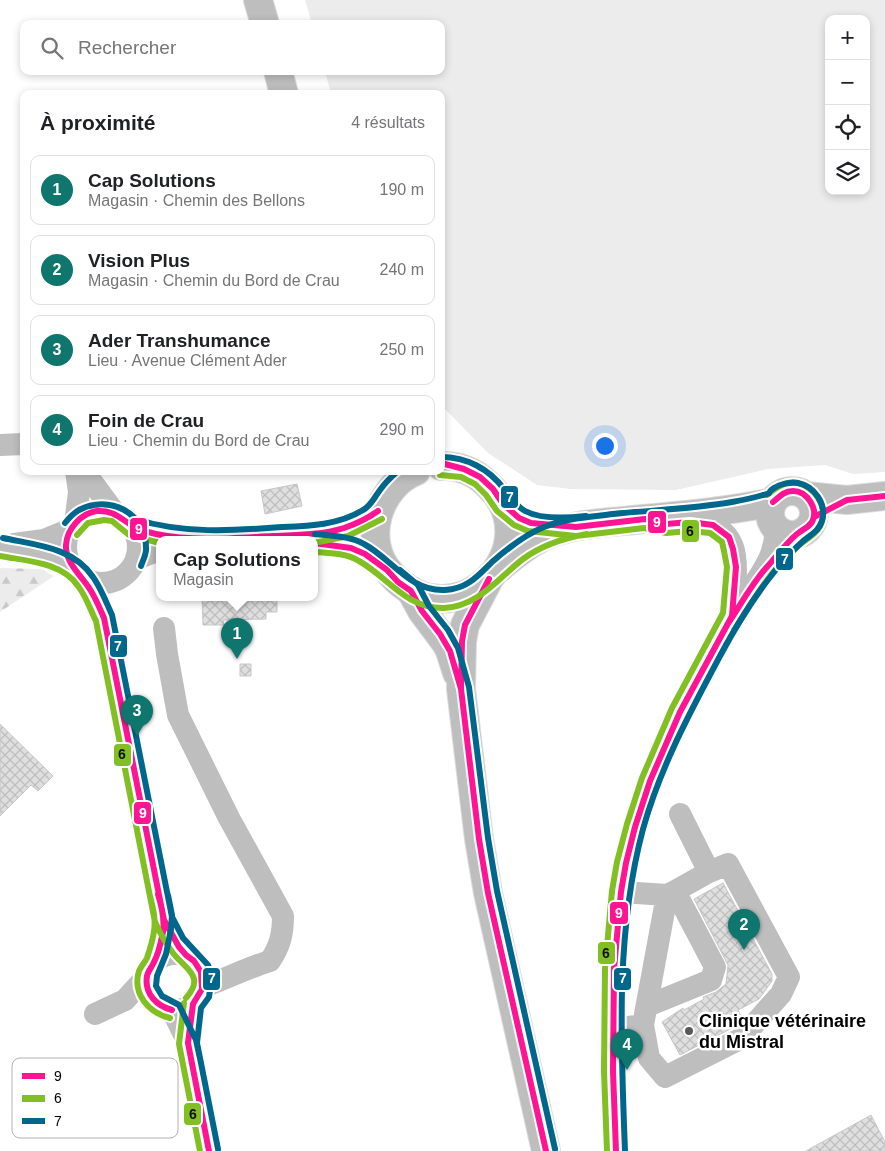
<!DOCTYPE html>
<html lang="fr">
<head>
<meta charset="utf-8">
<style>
  :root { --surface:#fff; --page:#f6f6f6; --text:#202124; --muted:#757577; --line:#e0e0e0; --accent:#0f766e }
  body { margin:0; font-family:Arial,sans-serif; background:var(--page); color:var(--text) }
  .controls { position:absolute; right:15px; top:15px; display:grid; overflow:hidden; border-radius:10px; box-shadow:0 2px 8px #0003 }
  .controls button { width:45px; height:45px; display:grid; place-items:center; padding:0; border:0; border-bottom:1px solid var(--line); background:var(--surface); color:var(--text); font:25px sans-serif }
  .you { position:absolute; left:604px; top:445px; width:18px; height:18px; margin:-12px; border:4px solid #fff; border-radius:50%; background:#1a73e8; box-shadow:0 0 0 8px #1a73e833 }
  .badge { display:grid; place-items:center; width:32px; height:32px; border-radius:50%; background:var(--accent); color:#fff; font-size:16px; font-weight:700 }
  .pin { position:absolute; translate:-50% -41px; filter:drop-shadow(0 1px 2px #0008) }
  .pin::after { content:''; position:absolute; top:26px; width:18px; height:15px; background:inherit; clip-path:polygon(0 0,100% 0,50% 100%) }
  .popup { position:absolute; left:156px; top:536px; width:162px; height:65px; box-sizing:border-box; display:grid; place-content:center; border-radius:10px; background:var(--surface); filter:drop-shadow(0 1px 4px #0005); font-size:16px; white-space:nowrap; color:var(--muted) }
  .popup b { font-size:19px; color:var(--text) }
  .popup::after { content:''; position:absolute; left:50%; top:100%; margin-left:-10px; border:10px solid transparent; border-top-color:var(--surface) }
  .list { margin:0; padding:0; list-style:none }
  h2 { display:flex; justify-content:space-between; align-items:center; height:65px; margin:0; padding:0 20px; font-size:21px }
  h2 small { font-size:16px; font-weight:400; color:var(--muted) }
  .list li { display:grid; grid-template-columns:32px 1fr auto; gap:15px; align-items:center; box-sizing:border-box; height:70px; margin:0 10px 10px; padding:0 10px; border:1px solid var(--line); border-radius:10px }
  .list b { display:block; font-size:19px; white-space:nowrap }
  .list p { margin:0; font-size:16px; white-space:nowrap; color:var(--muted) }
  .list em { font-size:16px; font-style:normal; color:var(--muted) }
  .icon { flex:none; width:28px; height:28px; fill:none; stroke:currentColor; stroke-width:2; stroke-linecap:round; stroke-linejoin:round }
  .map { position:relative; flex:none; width:885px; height:1151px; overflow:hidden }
  .search { position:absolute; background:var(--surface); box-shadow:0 2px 8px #0003; left:20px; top:20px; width:425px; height:55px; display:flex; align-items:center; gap:12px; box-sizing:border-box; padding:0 18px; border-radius:10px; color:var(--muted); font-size:19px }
  .panel { position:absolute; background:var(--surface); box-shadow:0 2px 8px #0003; left:20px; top:90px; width:425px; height:385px; border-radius:10px }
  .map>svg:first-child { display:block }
  .green { fill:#ececec; fill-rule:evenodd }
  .forest { fill:url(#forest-firs) }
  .building { fill:url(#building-cross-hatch); stroke:#c7c7c7 }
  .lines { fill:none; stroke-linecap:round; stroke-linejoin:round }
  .major-casing { stroke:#dbdbdb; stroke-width:30 }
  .minor { stroke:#bebebe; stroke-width:22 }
  .major { stroke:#bebebe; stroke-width:28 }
  .bus-1-casing { stroke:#fff; stroke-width:10 }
  .bus-2-casing { stroke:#fff; stroke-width:10 }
  .bus-3-casing { stroke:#fff; stroke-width:10 }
  .bus-1 { stroke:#ff1493; stroke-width:6 }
  .bus-2 { stroke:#82bf23; stroke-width:6 }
  .bus-3 { stroke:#00678c; stroke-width:6 }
  .poi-dot { fill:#595959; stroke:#fff; stroke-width:2 }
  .labels { text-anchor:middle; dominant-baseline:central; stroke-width:5; stroke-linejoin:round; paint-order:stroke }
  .poi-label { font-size:18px; font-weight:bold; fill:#000; stroke:#fff; text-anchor:start }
  .key { fill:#fff; stroke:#b2b2b2; stroke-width:1 }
  .key-label { font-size:14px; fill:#000 }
  .line-badge { stroke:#fff; stroke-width:2 }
  .badge-label { font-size:14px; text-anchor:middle; font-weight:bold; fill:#fff }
  .pale-badge-label { font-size:14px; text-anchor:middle; font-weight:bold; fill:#111 }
</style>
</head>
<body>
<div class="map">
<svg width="885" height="1151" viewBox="0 0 885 1151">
  <defs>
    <pattern id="forest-firs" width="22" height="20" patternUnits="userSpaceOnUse" patternTransform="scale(1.25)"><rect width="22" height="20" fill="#ececec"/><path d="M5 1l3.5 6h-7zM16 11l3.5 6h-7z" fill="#c9c9c9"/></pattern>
    <pattern id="building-cross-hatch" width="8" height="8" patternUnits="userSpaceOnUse" patternTransform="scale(1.25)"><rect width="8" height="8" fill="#dfdfdf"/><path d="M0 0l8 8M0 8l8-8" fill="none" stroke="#bebebe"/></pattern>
  </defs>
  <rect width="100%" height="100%" fill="#fff"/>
  <path class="green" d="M305,0H885V472L853,474L825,465L768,469L676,490L571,489L537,485L488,453L441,405V94H331L325,71H441V24H312ZM829,19H866V191H829Z"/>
  <path class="forest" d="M0,568L41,569L54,576L0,612Z"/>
  <path class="building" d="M297,484L302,506L265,514L261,491Z
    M202,598H277V612H266V619L223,620L224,625H203Z
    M240,664H251V676H240Z
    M0,724L53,776L38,791L31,785L0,816Z
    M723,883L772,974V981L759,999L738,1010L742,1018L734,1027L680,1055L662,1022L683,1008L684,1010L704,999L703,997L716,992L726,984L728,965L694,899Z
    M871,1115L885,1142V1151H806Z"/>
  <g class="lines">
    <g class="major-casing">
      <path id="major" d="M258,0L265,24
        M278,71L284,94
        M416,471C378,486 361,541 390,573C455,647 555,545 486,483C475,472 458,465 441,466
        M770 513a22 22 0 1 1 44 0a22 22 0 1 1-44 0Z
        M806,496L847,500L885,496
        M498,569C513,556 528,544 545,536C575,522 612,523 643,519C687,515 730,511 773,502
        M489,579L465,625L462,641L461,689L479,839L488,893L546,1151
        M411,591L422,611L446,643L450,651L457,673"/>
    </g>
    <path class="minor" d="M0,445L24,444
      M82,471L87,475L115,513
      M66 547a36 36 0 1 1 72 0a36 36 0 1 1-72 0Z
      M683,523C748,519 737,568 732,614
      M75,524L79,492L76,471
      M132,527L157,534L201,538L307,535L345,528L378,511
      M314,543C348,545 360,551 387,570
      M14,544L44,540L71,529
      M1,547L51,558L75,570
      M136,559L160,550
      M770,564L797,534
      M82,576L104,618L164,920L176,943L186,956
      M164,628L167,654L178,715L229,818L283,916C283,934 280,946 270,961C247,968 226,979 203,987
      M675,891L709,872L680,814
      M621,892L667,895L643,1025L629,1027
      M147 982a28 28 0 1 1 56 0a28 28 0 1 1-56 0Z
      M647,1006L711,980L715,967L675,891L667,895
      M172,1010L188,1043L209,1151
      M95,1014L125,1000L147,976
      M643,1025L649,1058L665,1077L742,1038L781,994L789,977L728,864L709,872
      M616,1151C612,1044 606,932 634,827C645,788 662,748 681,711C696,680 713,649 731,618C743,596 762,578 771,554C774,546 775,537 777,528"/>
    <use href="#major" class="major"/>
    <g class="bus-1-casing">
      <path id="bus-1" d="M441,463L464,469L480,477L493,489L503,504L519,518L531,523L576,527L645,519L666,524L690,522L713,525L729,537L733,549L736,567L732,616L680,712L650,781L635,827L626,863L621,892L614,969L613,1071L616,1151
        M814,517L847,500L885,496
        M314,543L351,548L365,554L387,570L398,582L411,591L422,611L440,634L450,651L461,689L479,839L488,893L546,1151
        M727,625C740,606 751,585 766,568C776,557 786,543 797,534C803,529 808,528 812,522C819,509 807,491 793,491C784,491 779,497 773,502
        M461,689L462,641L465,625L489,579
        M158,894C162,907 165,919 163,932C161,942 159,953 154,962C152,967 148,971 147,976C144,994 157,1006 172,1010
        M193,1004L202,989L201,972L194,961L186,955L179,947L164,920L104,618C100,609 96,599 91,591C82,576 65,563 66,545C67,529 81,513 97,511C112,510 119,517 131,525C138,530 147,532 156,534C194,542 234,538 273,536C297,535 321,535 344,528C356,524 368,518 378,511
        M193,1004L188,1043L209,1151"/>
    </g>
    <g class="bus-2-casing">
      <path id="bus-2" d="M440,475L461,477L475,484L486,495L497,511L514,525L528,531L576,536L644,528L666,533L690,531L710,533L722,542L724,551L727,567L723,613L672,708L642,778L627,824L617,862L612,891L605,969L604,1071L607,1151
        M77,535L88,523L104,520L112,521L129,535L160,543
        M314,543L348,536L382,519
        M314,552C329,553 346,553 359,561C388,577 406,609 444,608C479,606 498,578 523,559C542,545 564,538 587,534
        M0,556C26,561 62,562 78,586C86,596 90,609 96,621L155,922C160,933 166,944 173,953C185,969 206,976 186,998
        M734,630C746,612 757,593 770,576C778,566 788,557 796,548C805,539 819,534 822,521C827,504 814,488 798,483C786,480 776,488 767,495
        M150,896C153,908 156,919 154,931C153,940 150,949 147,958C145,962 141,966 139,971C132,994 149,1013 170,1018
        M184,1003L179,1044L200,1151"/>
    </g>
    <g class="bus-3-casing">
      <path id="bus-3" d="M441,457C467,457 489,469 504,489C510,497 516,506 525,511C542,520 568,518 586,516
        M135,519C183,534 232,531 282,527C309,526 339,525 363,510C371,506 374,498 380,490C385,483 391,477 398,471
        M65,523C69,518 74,513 79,510C109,494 146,513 146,547C147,553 143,560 141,566
        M315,534C331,536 350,536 364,544C392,559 410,592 445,590C467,589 478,576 492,562C507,549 526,534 544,527C566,518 590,517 613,514C652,510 693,509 732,502C743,500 753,498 763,495C775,492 764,495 774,488C780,484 790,482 798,483C814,486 827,504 822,521C818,533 809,535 801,543C790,553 779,565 771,576C751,601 735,628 720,656C690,712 660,768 643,829C615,934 621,1044 625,1151
        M3,538C35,545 73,547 93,577C101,588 106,602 112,615L172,917L183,938L208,965L212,976L209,997L201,1008L197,1043L218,1149
        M400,570L418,585L429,606L448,630L458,648L469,687L488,838L497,891L555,1149
        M168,895L172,915L171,929L166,954L157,976L156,986L162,996L179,1005L196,1040L201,1063"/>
    </g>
    <use href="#bus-1" class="bus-1"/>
    <use href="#bus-2" class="bus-2"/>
    <use href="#bus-3" class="bus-3"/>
  </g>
  <circle class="poi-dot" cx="689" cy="1031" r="5"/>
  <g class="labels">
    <g class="poi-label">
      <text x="699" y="1021">Clinique vétérinaire<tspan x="699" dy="21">du Mistral</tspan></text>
    </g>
  </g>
  <rect x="12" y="1058" width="166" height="80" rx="8" class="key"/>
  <rect x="22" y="1073" width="23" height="6" fill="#ff1493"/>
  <rect x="22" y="1095" width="23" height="7" fill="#82bf23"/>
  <rect x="22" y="1118" width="23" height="6" fill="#00678c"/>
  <g class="key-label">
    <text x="54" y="1081">9</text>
    <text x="54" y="1103">6</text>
    <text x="54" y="1126">7</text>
  </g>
  <g class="line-badge">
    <rect x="500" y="485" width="19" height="24" rx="5" fill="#00678c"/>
    <rect x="647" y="510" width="20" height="24" rx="5" fill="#ff1493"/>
    <rect x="129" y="517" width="19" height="24" rx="5" fill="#ff1493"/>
    <rect x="681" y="519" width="19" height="24" rx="5" fill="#82bf23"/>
    <rect x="775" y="547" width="19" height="24" rx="5" fill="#00678c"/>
    <rect x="109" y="634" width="19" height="24" rx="5" fill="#00678c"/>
    <rect x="113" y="743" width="19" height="24" rx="5" fill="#82bf23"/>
    <rect x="133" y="801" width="19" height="24" rx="5" fill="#ff1493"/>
    <rect x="609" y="901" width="20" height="24" rx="5" fill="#ff1493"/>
    <rect x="597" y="941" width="19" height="24" rx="5" fill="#82bf23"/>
    <rect x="613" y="967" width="19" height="24" rx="5" fill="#00678c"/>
    <rect x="202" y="967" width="19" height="24" rx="5" fill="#00678c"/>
    <rect x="183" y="1102" width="19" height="24" rx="5" fill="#82bf23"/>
  </g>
  <g class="badge-label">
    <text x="510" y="502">7</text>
    <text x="657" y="527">9</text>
    <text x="139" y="534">9</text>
    <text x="785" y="564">7</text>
    <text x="118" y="651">7</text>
    <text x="143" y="818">9</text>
    <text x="619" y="918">9</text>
    <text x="623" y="983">7</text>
    <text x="212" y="983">7</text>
  </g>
  <g class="pale-badge-label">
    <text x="690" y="536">6</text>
    <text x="122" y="759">6</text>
    <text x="606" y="958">6</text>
    <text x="193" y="1119">6</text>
  </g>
</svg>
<div class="controls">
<button>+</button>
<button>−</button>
<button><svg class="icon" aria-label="locate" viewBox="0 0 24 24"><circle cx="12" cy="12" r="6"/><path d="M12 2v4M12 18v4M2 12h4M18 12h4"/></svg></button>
<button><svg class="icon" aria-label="layers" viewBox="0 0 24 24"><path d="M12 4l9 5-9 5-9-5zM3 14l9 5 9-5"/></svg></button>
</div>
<div class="you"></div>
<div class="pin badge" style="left:237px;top:659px">1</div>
<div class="popup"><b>Cap Solutions</b>Magasin</div>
<div class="pin badge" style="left:744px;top:950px">2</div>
<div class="pin badge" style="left:137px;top:736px">3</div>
<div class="pin badge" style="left:627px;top:1070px">4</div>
<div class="search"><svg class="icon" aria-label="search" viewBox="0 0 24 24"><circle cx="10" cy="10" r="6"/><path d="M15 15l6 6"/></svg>Rechercher</div>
<section class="panel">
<h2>À proximité<small>4 résultats</small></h2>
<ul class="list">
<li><span class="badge">1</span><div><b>Cap Solutions</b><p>Magasin · Chemin des Bellons</p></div><em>190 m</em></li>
<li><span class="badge">2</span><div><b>Vision Plus</b><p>Magasin · Chemin du Bord de Crau</p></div><em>240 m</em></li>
<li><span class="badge">3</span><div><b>Ader Transhumance</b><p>Lieu · Avenue Clément Ader</p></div><em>250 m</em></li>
<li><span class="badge">4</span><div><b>Foin de Crau</b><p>Lieu · Chemin du Bord de Crau</p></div><em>290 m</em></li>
</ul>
</section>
</div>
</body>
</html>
